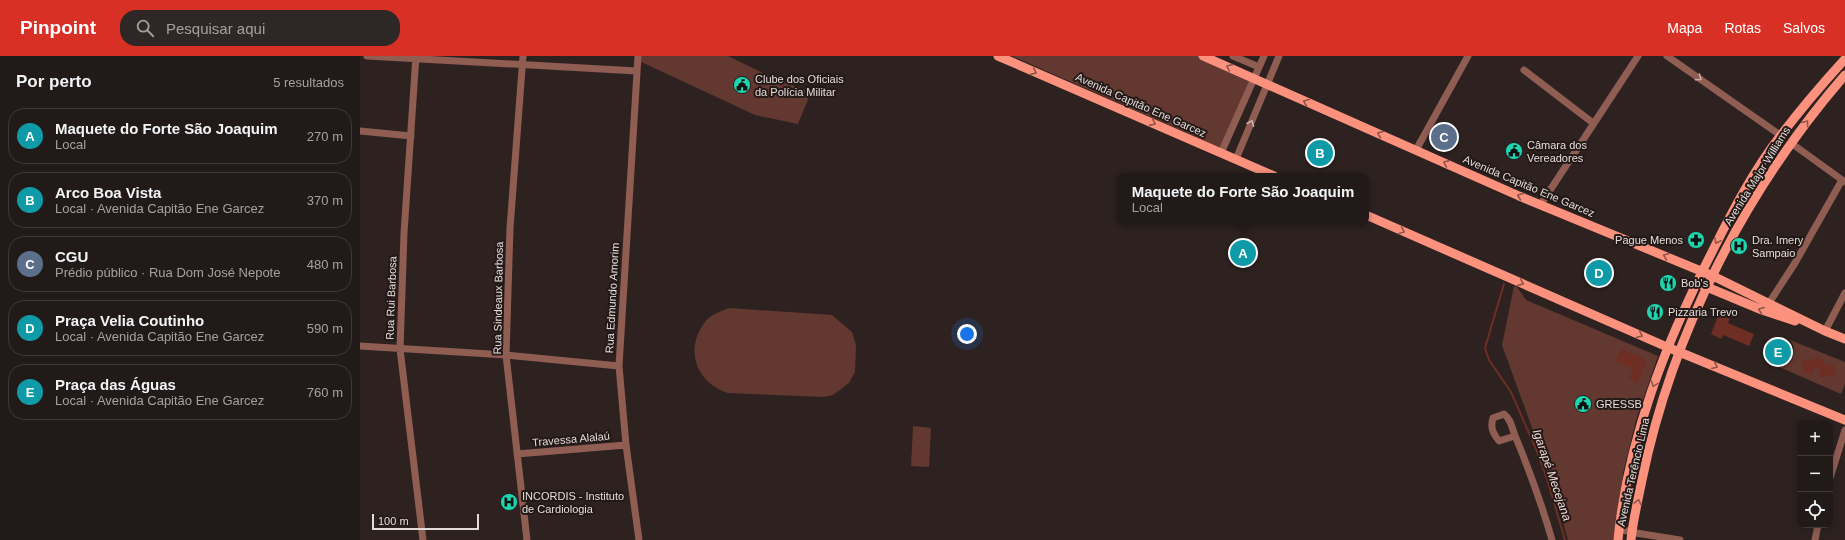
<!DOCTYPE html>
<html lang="pt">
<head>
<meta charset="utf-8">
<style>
  :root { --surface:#221a18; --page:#2e2725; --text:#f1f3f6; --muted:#a2a1a2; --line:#3f3837; --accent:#d93025 }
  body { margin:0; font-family:Helvetica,sans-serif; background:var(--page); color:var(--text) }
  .controls { position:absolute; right:12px; bottom:12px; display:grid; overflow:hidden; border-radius:8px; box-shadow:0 2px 10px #0003 }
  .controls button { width:36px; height:36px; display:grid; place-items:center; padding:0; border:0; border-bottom:1px solid var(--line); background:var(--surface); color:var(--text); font:20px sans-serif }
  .scale { position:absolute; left:12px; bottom:10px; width:107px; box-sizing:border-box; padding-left:4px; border:2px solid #e4dcda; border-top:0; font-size:11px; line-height:14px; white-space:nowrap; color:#e4dcda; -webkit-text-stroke:3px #231917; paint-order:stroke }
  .you { position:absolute; left:607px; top:278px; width:14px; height:14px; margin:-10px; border:3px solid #fff; border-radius:50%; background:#1a73e8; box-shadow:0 0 0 6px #1a73e833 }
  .badge { display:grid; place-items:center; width:26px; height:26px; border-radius:50%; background:var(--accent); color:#fff; font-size:13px; font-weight:700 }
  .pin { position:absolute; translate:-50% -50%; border:2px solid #fff; box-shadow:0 1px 4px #0006 }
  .popup { position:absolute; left:757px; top:117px; width:252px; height:52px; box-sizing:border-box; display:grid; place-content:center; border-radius:8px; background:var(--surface); filter:drop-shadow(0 1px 3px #0005); font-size:13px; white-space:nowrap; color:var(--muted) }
  .popup b { font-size:15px; color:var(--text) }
  .popup::after { content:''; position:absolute; left:50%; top:100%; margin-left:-8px; border:8px solid transparent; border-top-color:var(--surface) }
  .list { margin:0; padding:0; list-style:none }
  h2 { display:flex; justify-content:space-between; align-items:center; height:52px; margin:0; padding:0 16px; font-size:17px }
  h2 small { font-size:13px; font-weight:400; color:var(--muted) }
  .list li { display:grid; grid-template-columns:26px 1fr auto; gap:12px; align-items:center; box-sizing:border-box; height:56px; margin:0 8px 8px; padding:0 8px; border:1px solid var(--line); border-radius:16px }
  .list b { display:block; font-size:15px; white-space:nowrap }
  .list p { margin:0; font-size:13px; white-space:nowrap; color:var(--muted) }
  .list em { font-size:13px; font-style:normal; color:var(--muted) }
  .icon { flex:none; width:22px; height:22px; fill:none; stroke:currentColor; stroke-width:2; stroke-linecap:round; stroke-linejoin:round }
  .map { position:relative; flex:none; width:1485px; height:484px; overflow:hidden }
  header { display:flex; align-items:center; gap:24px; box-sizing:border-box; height:56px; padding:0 20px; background:var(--accent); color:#fff }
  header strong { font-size:19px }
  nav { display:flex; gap:22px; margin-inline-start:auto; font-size:14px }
  .search { width:280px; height:36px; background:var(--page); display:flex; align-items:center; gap:10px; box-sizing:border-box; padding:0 14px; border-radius:16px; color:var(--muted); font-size:15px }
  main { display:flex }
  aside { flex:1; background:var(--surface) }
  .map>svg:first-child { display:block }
  .green { fill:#623830 }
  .water { fill:#6e2e23 }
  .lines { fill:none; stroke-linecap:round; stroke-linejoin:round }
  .stream { stroke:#6e2e23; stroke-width:2 }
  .minor { stroke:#905d53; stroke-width:7 }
  .major { stroke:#fc927e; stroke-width:9 }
  .oneway { stroke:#90564a }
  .oneway2 { stroke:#c7b0ab }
  .labels { text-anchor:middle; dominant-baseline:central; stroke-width:4; stroke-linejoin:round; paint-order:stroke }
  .poi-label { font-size:11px; fill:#e4dcda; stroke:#231917; text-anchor:start }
  .street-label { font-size:11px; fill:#e4dcda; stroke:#231917 }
  .water-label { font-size:12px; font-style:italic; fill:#f1dbd7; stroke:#231917 }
</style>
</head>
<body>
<header>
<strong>Pinpoint</strong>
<div class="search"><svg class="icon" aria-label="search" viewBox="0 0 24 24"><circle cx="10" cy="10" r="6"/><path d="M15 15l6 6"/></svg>Pesquisar aqui</div>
<nav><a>Mapa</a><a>Rotas</a><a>Salvos</a></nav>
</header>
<main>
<aside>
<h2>Por perto<small>5 resultados</small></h2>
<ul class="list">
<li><span class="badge" style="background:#0f9aa8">A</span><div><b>Maquete do Forte São Joaquim</b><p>Local</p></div><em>270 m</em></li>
<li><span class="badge" style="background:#0f9aa8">B</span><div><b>Arco Boa Vista</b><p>Local · Avenida Capitão Ene Garcez</p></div><em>370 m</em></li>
<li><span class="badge" style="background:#5c6f8a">C</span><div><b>CGU</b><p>Prédio público · Rua Dom José Nepote</p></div><em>480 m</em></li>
<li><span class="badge" style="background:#0f9aa8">D</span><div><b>Praça Velia Coutinho</b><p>Local · Avenida Capitão Ene Garcez</p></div><em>590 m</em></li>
<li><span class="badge" style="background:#0f9aa8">E</span><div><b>Praça das Águas</b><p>Local · Avenida Capitão Ene Garcez</p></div><em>760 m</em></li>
</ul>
</aside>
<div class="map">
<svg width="1485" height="484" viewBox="0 0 1485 484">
  <rect width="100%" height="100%" fill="#2d2220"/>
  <path class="green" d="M278,0H368L413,22L451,36L438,68L395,59L277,4Z
    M652,0H842L894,22L861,97L840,88L834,80Z
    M1154,230L1157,231L1166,244L1298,300L1276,364L1263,417L1255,484H1208L1192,427L1142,289Z
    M369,252L472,259L492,276L496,289L495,316L489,327L473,339L464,341L368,337C336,327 324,293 345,266C350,259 361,255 369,252Z
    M1430,284L1485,306V328L1481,338L1417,310L1425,309L1432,304L1434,291Z
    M553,370L571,372L569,411L551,410Z"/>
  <path class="water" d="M1359,258L1370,263L1368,267L1394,278L1389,290L1363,279L1361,283L1351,278Z
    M1261,293L1287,304L1277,327L1269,323L1273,313L1255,305Z
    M1460,301L1466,310L1473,308L1477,318L1461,321L1458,312H1454L1453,318L1444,317L1442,306Z"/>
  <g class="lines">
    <path class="stream" d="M1144,228L1125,292L1129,304L1151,336L1176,393L1188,426L1205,484"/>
    <path class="minor" d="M7,0L277,15
      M56,0L44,177L40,293L63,484
      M163,0L150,172L146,299L167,484
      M278,0L259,310L266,389L279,484
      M873,0L899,11
      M1307,0L1420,79
      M1164,14L1233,67
      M0,75L51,80
      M1431,87L1485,126
      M1056,94L1108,0
      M861,97L904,0
      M876,103L919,0
      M1181,148L1278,0
      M1409,247L1435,207L1482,124
      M1465,275L1485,237
      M0,290L146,299L259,310
      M1155,380L1139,385C1133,377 1130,372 1133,362L1144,358C1152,364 1152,374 1156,382C1170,416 1182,449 1192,484
      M157,398L266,389
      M1470,422L1485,374
      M1259,473L1276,477L1320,484
      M1455,484L1458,469"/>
    <path class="major" d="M638,0L914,120
      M843,0L1159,140L1353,220L1465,275L1485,283
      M1006,159L1307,291L1485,364
      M1342,229L1402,254L1435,265
      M1258,484C1268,382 1306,286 1352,196C1372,156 1393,115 1421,79C1441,53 1463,27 1485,3
      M1271,484C1273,464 1278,444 1282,424C1312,277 1386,133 1485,19"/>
  </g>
  <defs><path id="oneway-chevron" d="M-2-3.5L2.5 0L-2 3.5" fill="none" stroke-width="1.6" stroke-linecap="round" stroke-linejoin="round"/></defs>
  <g class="oneway">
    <use href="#oneway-chevron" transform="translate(869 11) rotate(-156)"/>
    <use href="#oneway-chevron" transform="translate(674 16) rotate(24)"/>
    <use href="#oneway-chevron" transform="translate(946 46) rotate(-157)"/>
    <use href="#oneway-chevron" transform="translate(793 67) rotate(24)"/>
    <use href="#oneway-chevron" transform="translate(1446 67) rotate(-53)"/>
    <use href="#oneway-chevron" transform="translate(1020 78) rotate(-157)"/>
    <use href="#oneway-chevron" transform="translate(1086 107) rotate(-156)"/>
    <use href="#oneway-chevron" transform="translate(1160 140) rotate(-158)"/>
    <use href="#oneway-chevron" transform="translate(1042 175) rotate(23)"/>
    <use href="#oneway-chevron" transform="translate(1357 185) rotate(117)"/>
    <use href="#oneway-chevron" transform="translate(1306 200) rotate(-157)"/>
    <use href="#oneway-chevron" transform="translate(1161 227) rotate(24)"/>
    <use href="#oneway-chevron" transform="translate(1401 254) rotate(-159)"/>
    <use href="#oneway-chevron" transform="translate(1280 279) rotate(24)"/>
    <use href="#oneway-chevron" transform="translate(1355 310) rotate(23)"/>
    <use href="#oneway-chevron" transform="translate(1294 328) rotate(110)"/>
    <use href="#oneway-chevron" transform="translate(1278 446) rotate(-78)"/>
  </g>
  <g class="oneway2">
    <use href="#oneway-chevron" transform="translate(1339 22) rotate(35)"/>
    <use href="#oneway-chevron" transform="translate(891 67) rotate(-67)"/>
  </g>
  <defs>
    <g id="civic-disc" transform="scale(0.9)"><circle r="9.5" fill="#1fd5b0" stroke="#231917"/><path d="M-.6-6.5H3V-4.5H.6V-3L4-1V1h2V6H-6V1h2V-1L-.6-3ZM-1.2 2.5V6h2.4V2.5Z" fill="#111"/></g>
    <g id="pharmacy-disc" transform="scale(0.9)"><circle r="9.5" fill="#1fd5b0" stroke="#231917"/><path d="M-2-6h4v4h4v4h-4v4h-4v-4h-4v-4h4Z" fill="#111"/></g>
    <g id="hospital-disc" transform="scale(0.9)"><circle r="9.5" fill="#1fd5b0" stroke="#231917"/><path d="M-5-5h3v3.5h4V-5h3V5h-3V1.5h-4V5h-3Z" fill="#111"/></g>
    <g id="restaurant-disc" transform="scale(0.9)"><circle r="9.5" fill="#1fd5b0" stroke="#231917"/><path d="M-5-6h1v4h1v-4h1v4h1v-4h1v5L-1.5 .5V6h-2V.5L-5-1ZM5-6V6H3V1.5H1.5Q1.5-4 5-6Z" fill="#111"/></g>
  </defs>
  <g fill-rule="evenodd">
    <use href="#civic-disc" x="382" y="29"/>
    <use href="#civic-disc" x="1154" y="95"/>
    <use href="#pharmacy-disc" x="1336" y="184"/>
    <use href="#hospital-disc" x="1379" y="190"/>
    <use href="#restaurant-disc" x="1308" y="227"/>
    <use href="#restaurant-disc" x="1295" y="256"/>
    <use href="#civic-disc" x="1223" y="348"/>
    <use href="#hospital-disc" x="149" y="446"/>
  </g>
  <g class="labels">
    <g class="poi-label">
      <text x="395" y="23">Clube dos Oficiais<tspan x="395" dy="13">da Polícia Militar</tspan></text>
      <text x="1167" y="89">Câmara dos<tspan x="1167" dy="13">Vereadores</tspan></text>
      <text x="1323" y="184" text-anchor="end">Pague Menos</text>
      <text x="1392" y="184">Dra. Imery<tspan x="1392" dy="13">Sampaio</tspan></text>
      <text x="1321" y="227">Bob's</text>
      <text x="1308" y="256">Pizzaria Trevo</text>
      <text x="1236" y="348">GRESSB</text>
      <text x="162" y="440">INCORDIS - Instituto<tspan x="162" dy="13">de Cardiologia</tspan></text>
    </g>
    <g class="street-label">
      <text transform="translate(781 49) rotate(24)">Avenida Capitão Ene Garcez</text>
      <text transform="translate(1397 120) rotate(-58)">Avenida Major Williams</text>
      <text transform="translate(1169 130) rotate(23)">Avenida Capitão Ene Garcez</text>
      <text transform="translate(31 242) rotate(-88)">Rua Rui Barbosa</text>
      <text transform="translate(138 242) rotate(-89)">Rua Sindeaux Barbosa</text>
      <text transform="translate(252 242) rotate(-87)">Rua Edmundo Amorim</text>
      <text transform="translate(211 383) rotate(-5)">Travessa Alalaú</text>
      <text transform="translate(1273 416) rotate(-77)">Avenida Terêncio Lima</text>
    </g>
    <g class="water-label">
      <text transform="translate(1192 419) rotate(71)">Igarapé Mecejana</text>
    </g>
  </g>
</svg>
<div class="controls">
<button>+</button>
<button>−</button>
<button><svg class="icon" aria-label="locate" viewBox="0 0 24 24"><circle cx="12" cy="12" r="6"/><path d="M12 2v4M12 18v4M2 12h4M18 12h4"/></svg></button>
</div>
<div class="scale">100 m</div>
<div class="you"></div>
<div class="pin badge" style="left:883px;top:197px;background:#0f9aa8">A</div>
<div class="popup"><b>Maquete do Forte São Joaquim</b>Local</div>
<div class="pin badge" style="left:960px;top:97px;background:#0f9aa8">B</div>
<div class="pin badge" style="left:1084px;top:81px;background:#5c6f8a">C</div>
<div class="pin badge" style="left:1239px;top:217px;background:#0f9aa8">D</div>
<div class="pin badge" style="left:1418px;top:296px;background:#0f9aa8">E</div>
</div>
</main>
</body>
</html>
